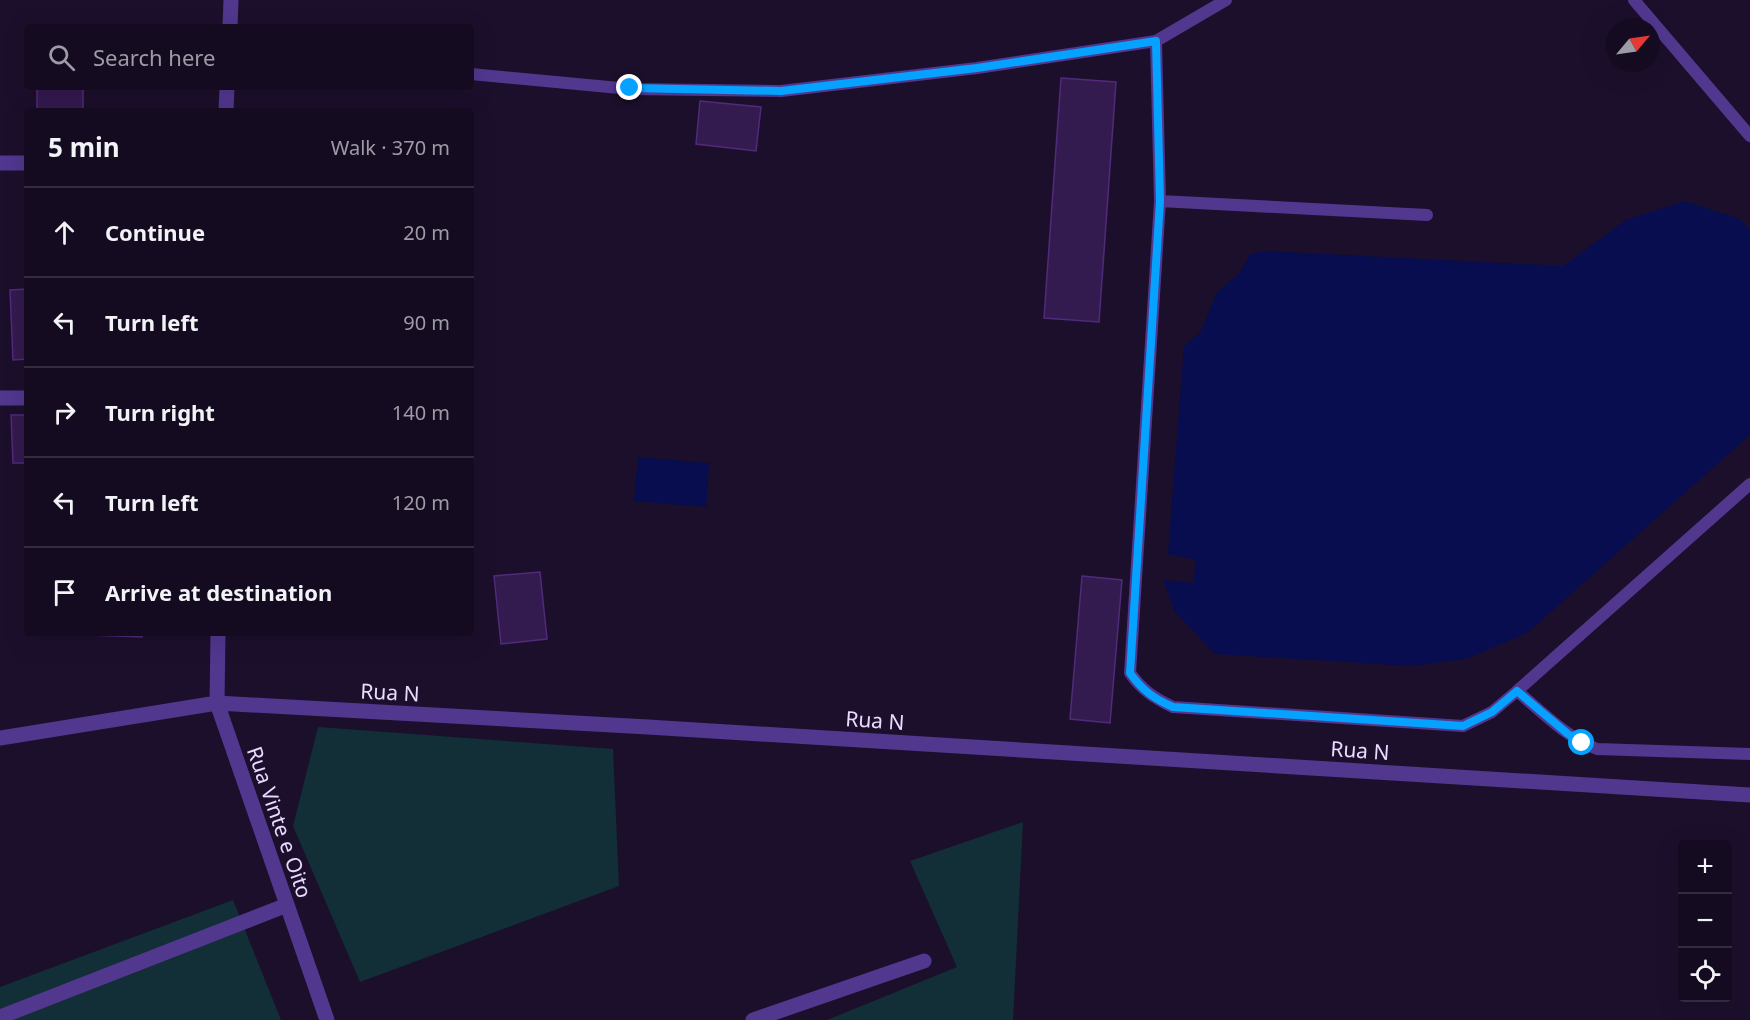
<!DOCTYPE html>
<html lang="en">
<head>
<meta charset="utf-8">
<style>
  :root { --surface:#150b21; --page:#1e142a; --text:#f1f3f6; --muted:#9d9ba5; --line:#342b3f }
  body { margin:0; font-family:"Noto Sans",sans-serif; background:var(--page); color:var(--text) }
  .controls { position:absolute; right:18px; bottom:18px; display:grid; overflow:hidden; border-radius:6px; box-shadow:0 6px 24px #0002 }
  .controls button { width:54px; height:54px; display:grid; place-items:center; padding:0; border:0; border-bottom:2px solid var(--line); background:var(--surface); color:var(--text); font:30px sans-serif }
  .compass { position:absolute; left:1606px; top:18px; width:54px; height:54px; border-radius:50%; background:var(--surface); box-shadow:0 6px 24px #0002; rotate:61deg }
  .stop { position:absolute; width:18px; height:18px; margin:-14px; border:4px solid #06a2ff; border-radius:50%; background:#fff }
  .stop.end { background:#06a2ff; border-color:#fff; box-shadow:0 2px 6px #0008 }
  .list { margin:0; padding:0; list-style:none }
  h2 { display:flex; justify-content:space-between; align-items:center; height:78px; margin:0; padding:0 24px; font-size:26px }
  h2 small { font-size:20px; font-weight:400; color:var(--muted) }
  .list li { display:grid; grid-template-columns:39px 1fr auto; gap:18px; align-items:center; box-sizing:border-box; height:90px; padding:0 24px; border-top:2px solid var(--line) }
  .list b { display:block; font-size:22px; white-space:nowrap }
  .list em { font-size:20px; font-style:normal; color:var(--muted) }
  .icon { flex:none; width:33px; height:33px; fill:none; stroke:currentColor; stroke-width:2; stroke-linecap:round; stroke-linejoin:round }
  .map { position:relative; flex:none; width:1750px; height:1020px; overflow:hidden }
  .search { position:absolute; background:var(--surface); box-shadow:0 6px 24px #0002; left:24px; top:24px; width:450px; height:66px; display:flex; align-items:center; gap:15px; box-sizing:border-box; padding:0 21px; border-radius:6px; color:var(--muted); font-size:22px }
  .panel { position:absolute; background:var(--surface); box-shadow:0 6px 24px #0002; left:24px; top:108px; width:450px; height:528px; border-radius:6px }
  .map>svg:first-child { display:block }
  .green { fill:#122e37 }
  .water { fill:#070d4e }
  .building { fill:#331a4f; stroke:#512a7c; stroke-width:1.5 }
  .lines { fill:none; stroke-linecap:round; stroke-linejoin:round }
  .lane { stroke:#52378f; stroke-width:12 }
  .street { stroke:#52378f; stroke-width:15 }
  .route { stroke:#06a2ff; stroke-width:8 }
  .labels { text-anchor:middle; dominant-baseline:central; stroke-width:6; stroke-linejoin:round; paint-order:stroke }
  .street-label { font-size:21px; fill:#e9daff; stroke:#1c0f2c }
</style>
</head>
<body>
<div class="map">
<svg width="1750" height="1020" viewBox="0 0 1750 1020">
  <rect width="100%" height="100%" fill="#1c0f2c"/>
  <path class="green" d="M318,727L613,749L619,886L360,982L293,826Z
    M1023,822L1013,1020H827L957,967L910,861Z
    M233,900L281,1020H0V987Z"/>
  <path class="water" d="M1685,201L1740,219L1750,230V435L1527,633L1466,659L1412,666L1215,654L1175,612L1163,580L1193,583L1196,560L1168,554L1184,346L1201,332L1216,294L1241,271L1250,254L1265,251L1563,266L1626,220Z
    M638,457L709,463L706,507L634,501Z"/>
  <path class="building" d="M1061,78L1116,82L1099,322L1044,318Z
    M37,87H83V111H37Z
    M700,101L761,107L756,151L696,144Z
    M27,289V359L13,360L10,290Z
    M11,415H27V463H13Z
    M540,572L547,639L501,644L494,576Z
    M1082,576L1122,580L1110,723L1070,719Z
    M90,633H142V637L90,635Z"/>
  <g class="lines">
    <path class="lane" d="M1226,0L1156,41L1160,201L1130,673C1142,690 1154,698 1173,707L1463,726L1492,712L1517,691L1750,484
      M1634,0L1750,136
      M471,74L630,89L781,91L977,68L1156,41
      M1160,201L1427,215
      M1517,691C1543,713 1566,737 1597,749L1750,754"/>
    <path class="street" d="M230,27L231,0
      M226,111L227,87
      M0,163H27
      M0,398H27
      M218,633L217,703L327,1020
      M0,738L217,703L648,727L1750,795
      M0,1017L287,905
      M753,1020L924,961"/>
  </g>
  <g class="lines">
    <path class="route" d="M630,88L781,91L977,68L1156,41L1160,201L1130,673C1142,690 1154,699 1173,707L1463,726L1492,712L1517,691L1568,734L1582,743"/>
  </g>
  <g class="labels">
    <g class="street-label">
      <text transform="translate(390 692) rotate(3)">Rua N</text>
      <text transform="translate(875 720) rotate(4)">Rua N</text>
      <text transform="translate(1360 750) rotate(4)">Rua N</text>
      <text transform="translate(280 822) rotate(71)">Rua Vinte e Oito</text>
    </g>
  </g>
</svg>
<div class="controls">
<button>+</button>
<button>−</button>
<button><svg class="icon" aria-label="locate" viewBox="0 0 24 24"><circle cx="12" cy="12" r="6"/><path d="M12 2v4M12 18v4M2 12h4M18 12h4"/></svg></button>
</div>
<svg class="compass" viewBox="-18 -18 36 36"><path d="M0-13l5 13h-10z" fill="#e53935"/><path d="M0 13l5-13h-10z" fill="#9d9ba5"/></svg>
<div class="stop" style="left:1582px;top:743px"></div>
<div class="stop end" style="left:630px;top:88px"></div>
<div class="search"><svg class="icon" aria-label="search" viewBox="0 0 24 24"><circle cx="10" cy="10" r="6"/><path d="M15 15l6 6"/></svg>Search here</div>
<section class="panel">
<h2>5 min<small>Walk · 370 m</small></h2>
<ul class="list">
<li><svg class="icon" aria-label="ahead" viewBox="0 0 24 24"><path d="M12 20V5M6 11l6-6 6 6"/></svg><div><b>Continue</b></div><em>20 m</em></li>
<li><svg class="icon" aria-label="left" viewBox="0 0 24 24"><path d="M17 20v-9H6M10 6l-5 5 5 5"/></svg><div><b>Turn left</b></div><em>90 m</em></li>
<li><svg class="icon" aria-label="right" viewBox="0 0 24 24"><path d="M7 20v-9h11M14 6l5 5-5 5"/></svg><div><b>Turn right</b></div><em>140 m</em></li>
<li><svg class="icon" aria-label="left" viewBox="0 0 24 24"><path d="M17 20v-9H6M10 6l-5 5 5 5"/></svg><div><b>Turn left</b></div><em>120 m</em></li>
<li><svg class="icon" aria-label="arrive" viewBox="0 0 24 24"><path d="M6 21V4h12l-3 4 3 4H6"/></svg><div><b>Arrive at destination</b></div></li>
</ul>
</section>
</div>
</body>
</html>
